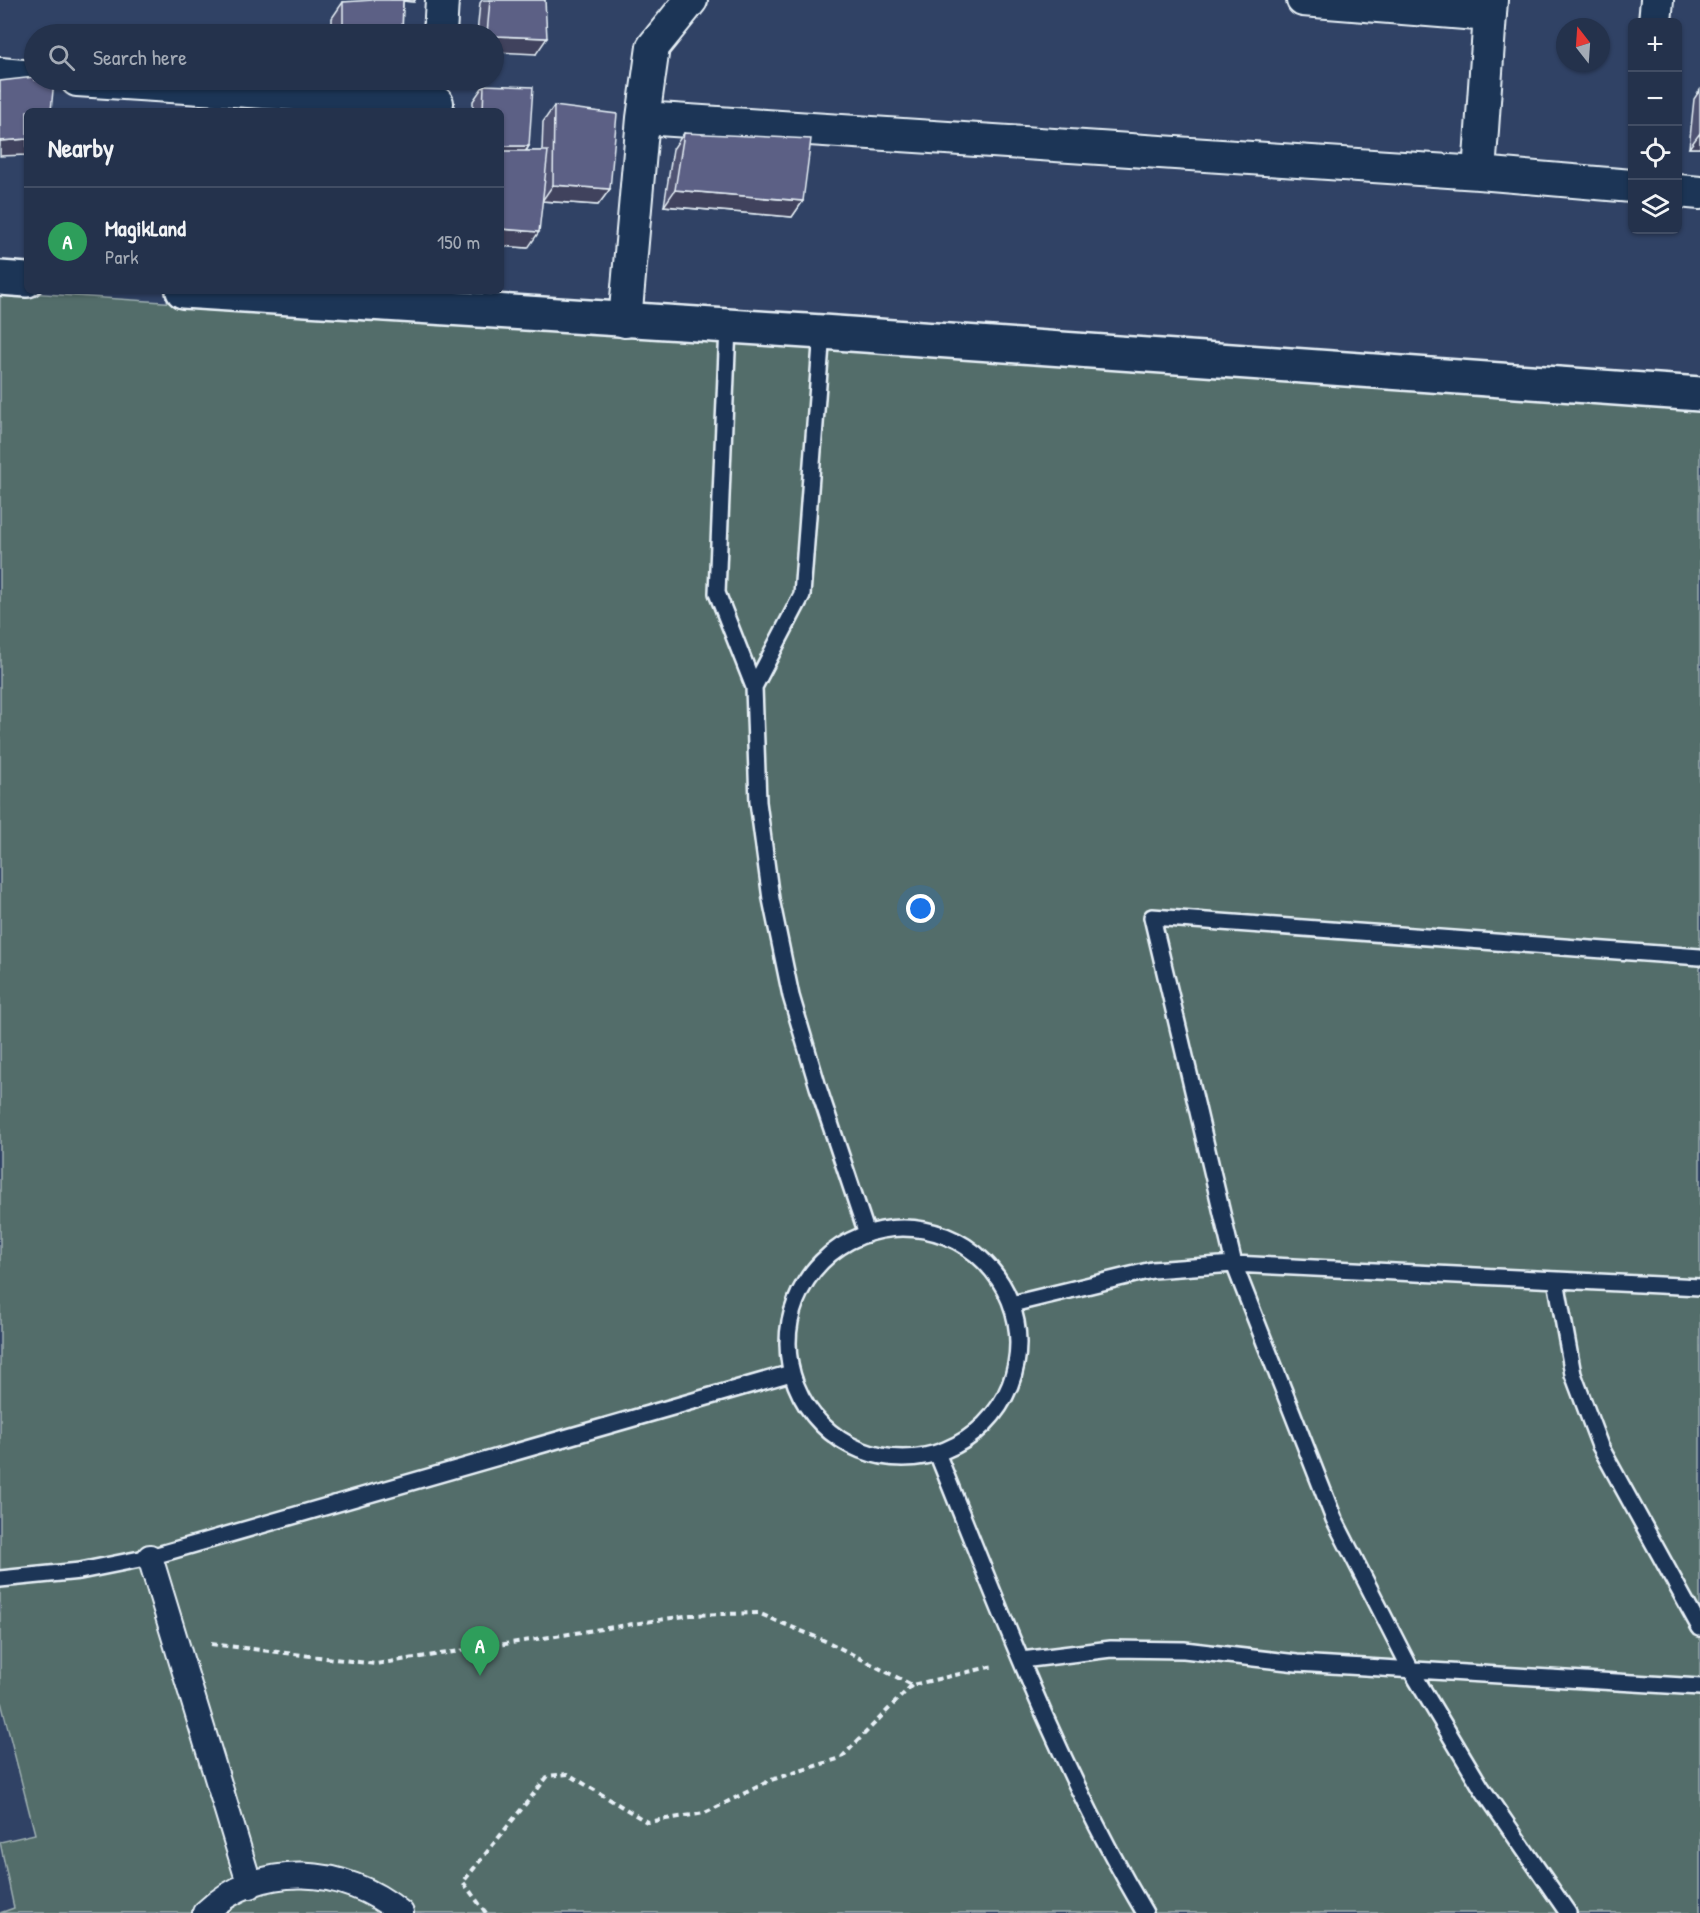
<!DOCTYPE html>
<html lang="en">
<head>
<meta charset="utf-8">
<style>
  :root { --surface:#24324c; --page:#2c3a53; --text:#f1f3f6; --muted:#a3aab5; --line:#414d64; --accent:#d6ab8b }
  body { margin:0; font-family:"Patrick Hand",sans-serif; background:var(--page); color:var(--text) }
  .controls { position:absolute; right:18px; top:18px; display:grid; overflow:hidden; border-radius:9px; box-shadow:0 2px 4px #0004 }
  .controls button { width:54px; height:54px; display:grid; place-items:center; padding:0; border:0; border-bottom:2px solid var(--line); background:var(--surface); color:var(--text); font:30px sans-serif }
  .compass { position:absolute; left:1556px; top:18px; width:54px; height:54px; border-radius:50%; background:var(--surface); box-shadow:0 2px 4px #0004; rotate:343deg }
  .you { position:absolute; left:921px; top:909px; width:21px; height:21px; margin:-15px; border:4px solid #fff; border-radius:50%; background:#1a73e8; box-shadow:0 0 0 9px #1a73e833 }
  .badge { display:grid; place-items:center; width:39px; height:39px; border-radius:50%; background:var(--accent); color:#fff; font-size:20px; font-weight:700 }
  .pin { position:absolute; translate:-50% -50px; filter:drop-shadow(0 2px 3px #0008) }
  .pin::after { content:''; position:absolute; top:32px; width:21px; height:18px; background:inherit; clip-path:polygon(0 0,100% 0,50% 100%) }
  .list { margin:0; padding:0; list-style:none }
  h2 { display:flex; justify-content:space-between; align-items:center; height:78px; margin:0; padding:0 24px; font-size:26px }
  h2 small { font-size:20px; font-weight:400; color:var(--muted) }
  .list li { display:grid; grid-template-columns:39px 1fr auto; gap:18px; align-items:center; box-sizing:border-box; height:108px; padding:0 24px; border-top:2px solid var(--line) }
  .list b { display:block; font-size:22px; white-space:nowrap }
  .list p { margin:0; font-size:20px; white-space:nowrap; color:var(--muted) }
  .list em { font-size:20px; font-style:normal; color:var(--muted) }
  .icon { flex:none; width:33px; height:33px; fill:none; stroke:currentColor; stroke-width:2; stroke-linecap:round; stroke-linejoin:round }
  .map { position:relative; flex:none; width:1700px; height:1913px; overflow:hidden }
  .search { position:absolute; background:var(--surface); box-shadow:0 2px 4px #0004; left:24px; top:24px; width:480px; height:66px; display:flex; align-items:center; gap:15px; box-sizing:border-box; padding:0 21px; border-radius:33px; color:var(--muted); font-size:22px }
  .panel { position:absolute; background:var(--surface); box-shadow:0 2px 4px #0004; left:24px; top:108px; width:480px; height:186px; border-radius:9px }
  .map>svg:first-child { display:block }
  .green { fill:#536d6a; stroke:#9eafb1; stroke-width:1.5 }
  .lines { fill:none; stroke-linecap:round; stroke-linejoin:round }
  .service-casing { stroke:#e8f1f8; stroke-width:20 }
  .pedestrian-casing { stroke:#e8f1f8; stroke-width:28 }
  .minor-casing { stroke:#e8f1f8; stroke-width:36 }
  .tertiary-casing { stroke:#e8f1f8; stroke-width:38 }
  .path { stroke:#e8f1f8; stroke-width:4; stroke-dasharray:6 4.5; stroke-linecap:butt }
  .service { stroke:#1d3557; stroke-width:15 }
  .pedestrian { stroke:#1d3557; stroke-width:24 }
  .minor { stroke:#1d3557; stroke-width:32 }
  .tertiary { stroke:#1d3557; stroke-width:33 }
  .wall { fill:#4f5372; stroke:#e8f1f8; stroke-width:1.5 }
  .shaded-wall { fill:#40435d; stroke:#e8f1f8; stroke-width:1.5 }
  .building { fill:#5c6085; stroke:#e8f1f8; stroke-width:1.5 }
</style>
</head>
<body>
<div class="map">
<svg width="1700" height="1913" viewBox="0 0 1700 1913">
  <rect width="100%" height="100%" fill="#304265"/>
  <filter id="ink" filterUnits="userSpaceOnUse"><feTurbulence type="fractalNoise" baseFrequency=".0167" numOctaves="2"/><feDisplacementMap in="SourceGraphic" scale="12" xChannelSelector="R" yChannelSelector="G"/><feConvolveMatrix kernelMatrix="1 2 1 2 8 2 1 2 1" color-interpolation-filters="sRGB"/></filter>
  <g filter="url(#ink)">
    <path class="green" d="M0,291L1700,405V1913H0L14,1908L0,1842L35,1834L0,1698Z"/>
    <g class="lines">
      <g class="service-casing">
        <path id="service" d="M728,327L717,593L754,687L758,802L771,899L791,996L818,1087L867,1234
          M754,687L802,595L822,332
          M788 1343a115 115 0 1 1 230 0a115 115 0 1 1-230 0Z
          M1556,1280L1573,1374L1600,1446L1700,1628
          M1012,1304L1152,1270L1234,1264L1700,1287
          M937,1453C1000,1609 1059,1769 1145,1913
          M0,1579L80,1571L150,1557L791,1373
          M1022,1660L1111,1649L1184,1650L1297,1663L1700,1687
          M1568,1913L1481,1787L1411,1670L1334,1519L1234,1264L1152,917L1700,957"/>
      </g>
      <g class="pedestrian-casing">
        <path id="pedestrian" d="M150,1557L250,1886
          M205,1913C260,1860 345,1866 401,1913"/>
      </g>
      <g class="minor-casing">
        <path id="minor" d="M1303,0L1490,15
          M1491,0L1479,173L1632,186
          M1655,22L1657,0
          M440,34L442,0
          M0,74L34,77
          M77,80L437,103
          M643,118L653,47L691,0
          M1678,191L1700,193
          M625,321L643,118L1479,173"/>
      </g>
      <g class="tertiary-casing">
        <path id="tertiary" d="M0,278L27,280
          M183,291L822,332L1700,394"/>
      </g>
      <path class="path" d="M211,1644L376,1664L691,1615L758,1613L830,1643L912,1685L994,1666
        M486,1913L463,1882L548,1776L568,1774L647,1822L705,1813L771,1780L841,1758L912,1685"/>
      <use href="#service" class="service"/>
      <use href="#pedestrian" class="pedestrian"/>
      <use href="#minor" class="minor"/>
      <use href="#tertiary" class="tertiary"/>
    </g>
    <path class="wall" d="M415,0L414,2L403,1L402,34H332V18L343,2Z
      M482,0H545L536,54L494,34H477L480,3Z
      M332,80H395L390,88L332,86Z
      M484,85L529,146L526,151H542L543,122L554,106L610,189L598,205L542,201L528,248L501,246V111H473V101Z
      M1700,90V148H1689L1694,99Z
      M684,133L803,201L792,217L664,206L673,149Z"/>
    <path class="shaded-wall" d="M390,0H415L414,2Z
      M494,36L547,38L536,54L494,52Z
      M336,80H395L390,88L332,86Z
      M1700,133V148H1689Z
      M27,139V155L0,156V141Z
      M501,146H529L518,162H501Z
      M553,185L610,189L598,205L542,201Z
      M675,190L803,201L792,217L664,206Z
      M501,229L539,232L528,248L501,246Z"/>
    <path class="building" d="M373,0H403L402,34H343V2Z
      M490,0H545L547,38L494,36V34H487Z
      M34,77V80H54L51,111H27V139L0,141V81Z
      M484,85L533,87L529,146H501V111H483Z
      M554,106L617,114L610,189L553,185Z
      M684,133L811,139L803,201L675,190Z
      M501,151H548L539,232L501,229Z"/>
  </g>
</svg>
<div class="controls">
<button>+</button>
<button>−</button>
<button><svg class="icon" aria-label="locate" viewBox="0 0 24 24"><circle cx="12" cy="12" r="6"/><path d="M12 2v4M12 18v4M2 12h4M18 12h4"/></svg></button>
<button><svg class="icon" aria-label="layers" viewBox="0 0 24 24"><path d="M12 4l9 5-9 5-9-5zM3 14l9 5 9-5"/></svg></button>
</div>
<svg class="compass" viewBox="-18 -18 36 36"><path d="M0-13l5 13h-10z" fill="#e53935"/><path d="M0 13l5-13h-10z" fill="#a3aab5"/></svg>
<div class="you"></div>
<div class="pin badge" style="left:480px;top:1676px;background:#2e9e5b">A</div>
<div class="search"><svg class="icon" aria-label="search" viewBox="0 0 24 24"><circle cx="10" cy="10" r="6"/><path d="M15 15l6 6"/></svg>Search here</div>
<section class="panel">
<h2>Nearby<small></small></h2>
<ul class="list">
<li><span class="badge" style="background:#2e9e5b">A</span><div><b>MagikLand</b><p>Park</p></div><em>150 m</em></li>
</ul>
</section>
</div>
</body>
</html>
